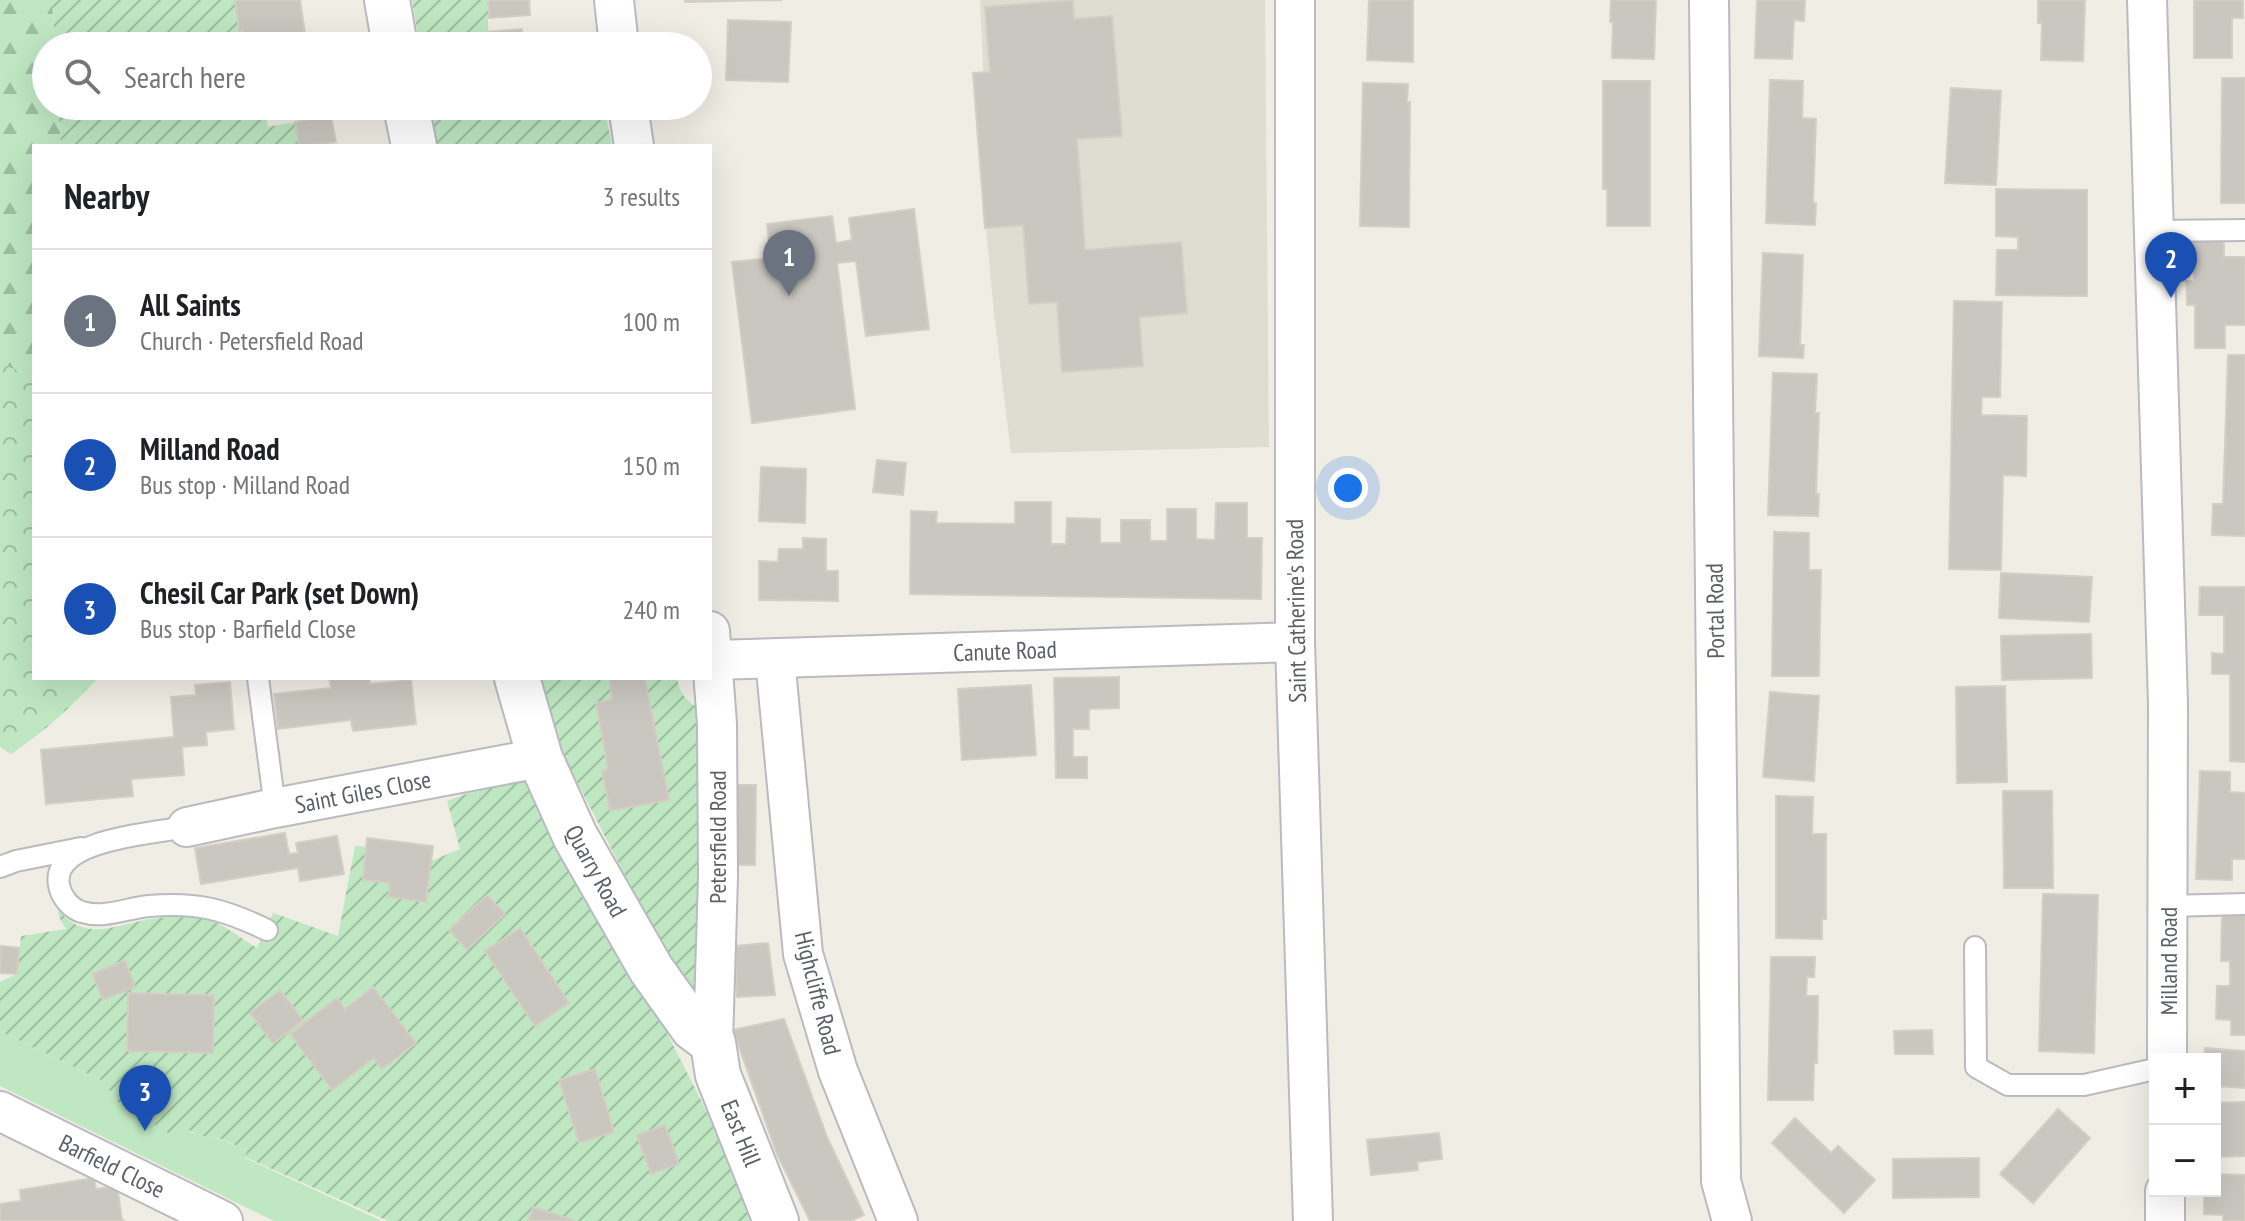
<!DOCTYPE html>
<html lang="en">
<head>
<meta charset="utf-8">
<style>
  :root { --surface:#fff; --page:#f6f6f6; --text:#202124; --muted:#757577; --line:#e0e0e0; --accent:#7c3aed }
  body { margin:0; font-family:"PT Sans Narrow",sans-serif; background:var(--page); color:var(--text) }
  .controls { position:absolute; right:24px; bottom:24px; display:grid; overflow:hidden; border-radius:0px; box-shadow:0 8px 32px #0002 }
  .controls button { width:72px; height:72px; display:grid; place-items:center; padding:0; border:0; border-bottom:2px solid var(--line); background:var(--surface); color:var(--text); font:40px sans-serif }
  .you { position:absolute; left:1348px; top:488px; width:28px; height:28px; margin:-20px; border:6px solid #fff; border-radius:50%; background:#1a73e8; box-shadow:0 0 0 12px #1a73e833 }
  .badge { display:grid; place-items:center; width:52px; height:52px; border-radius:50%; background:var(--accent); color:#fff; font-size:26px; font-weight:700 }
  .pin { position:absolute; translate:-50% -66px; filter:drop-shadow(0 2px 4px #0008) }
  .pin::after { content:''; position:absolute; top:42px; width:28px; height:24px; background:inherit; clip-path:polygon(0 0,100% 0,50% 100%) }
  .list { margin:0; padding:0; list-style:none }
  h2 { display:flex; justify-content:space-between; align-items:center; height:104px; margin:0; padding:0 32px; font-size:34px }
  h2 small { font-size:26px; font-weight:400; color:var(--muted) }
  .list li { display:grid; grid-template-columns:52px 1fr auto; gap:24px; align-items:center; box-sizing:border-box; height:144px; padding:0 32px; border-top:2px solid var(--line) }
  .list b { display:block; font-size:30px; white-space:nowrap }
  .list p { margin:0; font-size:26px; white-space:nowrap; color:var(--muted) }
  .list em { font-size:26px; font-style:normal; color:var(--muted) }
  .icon { flex:none; width:44px; height:44px; fill:none; stroke:currentColor; stroke-width:2; stroke-linecap:round; stroke-linejoin:round }
  .map { position:relative; flex:none; width:2245px; height:1221px; overflow:hidden }
  .search { position:absolute; background:var(--surface); box-shadow:0 8px 32px #0002; left:32px; top:32px; width:680px; height:88px; display:flex; align-items:center; gap:20px; box-sizing:border-box; padding:0 28px; border-radius:44px; color:var(--muted); font-size:30px }
  .panel { position:absolute; background:var(--surface); box-shadow:0 8px 32px #0002; left:32px; top:144px; width:680px; height:536px; border-radius:0px }
  .map>svg:first-child { display:block }
  .education { fill:#dfdcd2 }
  .grass { fill:#bfe7c2 }
  .forest { fill:url(#forest-firs) }
  .park { fill:url(#park-crowns) }
  .garden { fill:url(#garden-furrows) }
  .building { fill:#cac7c1; stroke:#d4cfc2; stroke-width:2 }
  .lines { fill:none; stroke-linecap:round; stroke-linejoin:round }
  .service-casing { stroke:#b9bbc0; stroke-width:24 }
  .minor-casing { stroke:#b9bbc0; stroke-width:42 }
  .tertiary-casing { stroke:#b9bbc0; stroke-width:48 }
  .service { stroke:#fff; stroke-width:20 }
  .minor { stroke:#fff; stroke-width:38 }
  .tertiary { stroke:#fff; stroke-width:44 }
  .labels { text-anchor:middle; dominant-baseline:central; stroke-width:7; stroke-linejoin:round; paint-order:stroke }
  .street-label { font-size:24px; fill:#5c5f65; stroke:#fff }
</style>
</head>
<body>
<div class="map">
<svg width="2245" height="1221" viewBox="0 0 2245 1221">
  <defs>
    <pattern id="forest-firs" width="22" height="20" patternUnits="userSpaceOnUse" patternTransform="scale(2)"><rect width="22" height="20" fill="#bfe7c2"/><path d="M5 1l3.5 6h-7zM16 11l3.5 6h-7z" fill="#9ebea1"/></pattern>
    <pattern id="park-crowns" width="20" height="18" patternUnits="userSpaceOnUse" patternTransform="scale(2)"><rect width="20" height="18" fill="#bfe7c2"/><path d="M2 6a3 3 0 1 1 6 0M12 15a3 3 0 1 1 6 0" fill="none" stroke="#9ebea1"/></pattern>
    <pattern id="garden-furrows" width="10" height="10" patternUnits="userSpaceOnUse" patternTransform="scale(2)"><rect width="10" height="10" fill="#bfe7c2"/><path d="M-1 1l2-2M0 10L10 0M9 11l2-2" fill="none" stroke="#9ebea1"/></pattern>
  </defs>
  <rect width="100%" height="100%" fill="#efede4"/>
  <path class="education" d="M980,0H1265L1269,447L1011,453L994,313L975,108L985,107Z"/>
  <path class="grass" d="M0,1031L103,1081L117,1101L189,1129L192,1133L223,1140L247,1151L245,1158L382,1221H274L0,1086Z"/>
  <path class="forest" d="M0,0H52L55,46H46V106H58L61,146H34V376L0,364Z"/>
  <path class="park" d="M0,364L34,376V678H98C71,707 44,732 11,754L0,747Z"/>
  <path class="garden" d="M52,0H235L239,30H243L245,46H55Z
    M412,0H488V46H420Z
    M58,106H264L268,127L295,122L299,146H61Z
    M431,106H604L612,146H437Z
    M537,678H677C680,693 685,700 698,708L704,769L697,989L693,995L685,992L555,739Z
    M518,775L539,780L762,1221H576L533,1207L528,1221H388L245,1157L247,1151C239,1147 230,1142 221,1139C209,1136 198,1137 188,1129L168,1133L117,1101L103,1081L0,1031V982L17,974L21,936L66,929L59,917L58,910C84,941 112,927 145,920C162,917 184,915 202,918C218,920 242,939 257,948L273,913L338,936L355,846L367,847L363,880L390,883L389,897L426,902L431,861L460,849L447,801Z"/>
  <path class="building" d="M235,0H300L307,46H245L243,30L239,31Z
    M488,0H529L530,15L489,18Z
    M685,0H782L685,2Z
    M1073,0L1074,19L1112,16L1122,136L1077,139L1085,250L1181,242L1187,313L1139,317L1143,366L1062,372L1057,302L1029,304L1023,225L985,228L973,73L990,72L985,7Z
    M1369,0H1413V62L1367,60Z
    M1611,0H1656L1654,59L1612,58L1613,22H1610Z
    M1757,0H1805L1804,21L1794,20L1792,59L1755,58Z
    M2038,0H2085L2083,61L2041,60L2042,23H2038Z
    M2194,0H2243V18H2232V58H2194Z
    M728,20L791,22L788,82L726,80Z
    M522,29L523,46H488L487,32Z
    M2222,78H2245V203H2221Z
    M1770,80L1803,81L1802,118L1816,119L1813,203H1816L1815,225L1766,223Z
    M1603,81H1650V226H1607V189H1603Z
    M1363,83L1408,84L1407,102H1410L1409,227L1360,226Z
    M1951,88L2001,91L1996,185L1945,183Z
    M331,116L336,142L299,146L295,122Z
    M1996,189L2087,190V296L1996,295L1997,250H2018V237L1996,236Z
    M914,209L929,329L866,336L856,261L837,263L855,409L752,423L732,262L771,258L767,224L832,216L836,243L852,240L849,218Z
    M2194,240H2224V257H2245V325H2225V348H2195V305H2187L2186,281H2194Z
    M1763,253L1803,255L1800,345H1804L1803,358L1759,356Z
    M1954,301L2002,302L2000,397H1982L1981,415L2027,416L2026,476L2003,475L2001,570L1949,569Z
    M2228,355H2245V536L2212,535L2213,504H2223Z
    M1773,373L1817,374L1815,413H1819L1816,494H1819L1818,516L1768,515Z
    M877,460L906,463L903,495L873,492Z
    M761,467L806,469L805,523L759,521Z
    M1015,502H1051V544H1066L1067,518L1100,519V543H1121V520H1150V541H1167V509H1196V539L1215,540L1216,503H1247V538H1262L1261,599L910,594L911,511L937,512L936,523L1015,524Z
    M1774,532L1809,533V570H1821L1819,676H1772Z
    M803,538L826,539V571H838V601L759,600V561L778,562L779,549H803Z
    M2001,573L2092,577L2089,622L1999,618Z
    M2200,587H2245V762L2230,761V674H2212V653L2224,654V615H2199Z
    M2091,634L2092,678L2002,680L2001,636Z
    M1119,677V708L1089,709V729H1073V757H1087V778H1056L1054,678Z
    M329,678H369L370,684L411,680L416,724L353,731L351,720L278,729L274,694L331,688Z
    M614,678H651L645,679L669,800L610,811L602,771L608,769L596,703L612,699L609,679Z
    M230,682L234,729L206,732L207,745L182,747L184,775L131,779L133,796L46,804L41,750L174,737L171,697L196,695L195,685Z
    M1031,685L1036,755L962,760L958,689Z
    M2005,686L2007,782L1957,783L1956,687Z
    M1770,692L1819,696L1814,781L1763,777Z
    M2200,771L2230,772V792L2245,793V859H2232V880L2196,879Z
    M729,785H756L755,865H728Z
    M2003,791H2052L2053,888H2004Z
    M1776,796L1813,797L1812,834H1826V919H1822V939L1776,938Z
    M285,833L289,854L298,853L296,843L337,836L344,874L300,881L298,868L201,884L195,848Z
    M367,838L433,846L426,902L388,897L390,883L363,880Z
    M2043,894L2098,895L2094,1053L2039,1051Z
    M487,895L505,914L467,950L449,930Z
    M2222,914L2245,915V1035H2231V1020L2216,1019L2217,986H2230V961H2221Z
    M520,928L569,1003L535,1026L485,951Z
    M768,943L775,995L737,997L735,946Z
    M1,946L19,948L17,974L0,973Z
    M1771,957H1815L1814,977H1807L1806,996H1818L1817,1063H1814L1813,1100H1768Z
    M125,960L135,987L103,1000L92,974Z
    M373,987L416,1043L382,1069L374,1058L332,1090L290,1034L337,998L345,1009Z
    M280,990L303,1020L273,1044L250,1013Z
    M128,993L214,995L213,1053L127,1051Z
    M784,1019L827,1137L864,1215L851,1221H810L777,1154L733,1030Z
    M1932,1030L1933,1054H1895L1894,1031Z
    M2205,1048L2245,1051V1088L2215,1086V1059H2204Z
    M595,1069L614,1132L579,1143L559,1080Z
    M2245,1102V1156L2215,1157V1103Z
    M2058,1109L2090,1138L2033,1203L2000,1174Z
    M1795,1118L1831,1153L1838,1146L1875,1180L1844,1213L1772,1143Z
    M665,1125L679,1164L651,1174L637,1135Z
    M1439,1133L1442,1159L1417,1162L1418,1170L1371,1175L1367,1140Z
    M1979,1158V1197L1893,1198V1159Z
    M2215,1174L2245,1175V1221H2223V1215L2204,1214V1191H2215Z
    M94,1178L96,1189L117,1186L122,1220L125,1221H0V1204L21,1201L20,1190Z
    M533,1207L576,1221H528Z"/>
  <g class="lines">
    <g class="service-casing">
      <path id="service" d="M2154,231L2245,230
        M258,678L275,808
        M187,827C156,833 50,839 59,885C61,897 71,909 82,912C105,919 126,908 149,906C197,902 224,909 267,930
        M0,867L16,861L81,848
        M2168,906L2245,904
        M1975,947L1976,1067L2008,1085H2084L2155,1069"/>
    </g>
    <g class="minor-casing">
      <path id="minor" d="M614,0L619,46
        M1295,0V642L1313,1221
        M1709,0L1721,1181L1732,1221
        M2147,0L2168,704L2167,1059
        M628,106L634,146
        M710,631L717,724L718,877L713,1043
        M775,659L803,954L838,1071L898,1221
        M714,660L1295,642
        M187,827L275,808L540,758
        M0,1111L223,1221
        M2165,1221V1191"/>
    </g>
    <g class="tertiary-casing">
      <path id="tertiary" d="M387,0L395,46
        M406,106L414,146
        M517,678L540,758L575,836L651,969L693,1028L713,1043L718,1075L776,1221"/>
    </g>
    <use href="#service" class="service"/>
    <use href="#minor" class="minor"/>
    <use href="#tertiary" class="tertiary"/>
  </g>
  <g class="labels">
    <g class="street-label">
      <text transform="translate(1296 611) rotate(-91)">Saint Catherine's Road</text>
      <text transform="translate(1715 611) rotate(-91)">Portal Road</text>
      <text transform="translate(1005 651) rotate(-2)">Canute Road</text>
      <text transform="translate(363 792) rotate(-11)">Saint Giles Close</text>
      <text transform="translate(717 837) rotate(-90)">Petersfield Road</text>
      <text transform="translate(596 871) rotate(61)">Quarry Road</text>
      <text transform="translate(2168 961) rotate(-90)">Milland Road</text>
      <text transform="translate(818 993) rotate(76)">Highcliffe Road</text>
      <text transform="translate(741 1133) rotate(68)">East Hill</text>
      <text transform="translate(112 1166) rotate(26)">Barfield Close</text>
    </g>
  </g>
</svg>
<div class="controls">
<button>+</button>
<button>−</button>
</div>
<div class="you"></div>
<div class="pin badge" style="left:789px;top:296px;background:#6b7280">1</div>
<div class="pin badge" style="left:2171px;top:298px;background:#1a4fb4">2</div>
<div class="pin badge" style="left:145px;top:1131px;background:#1a4fb4">3</div>
<div class="search"><svg class="icon" aria-label="search" viewBox="0 0 24 24"><circle cx="10" cy="10" r="6"/><path d="M15 15l6 6"/></svg>Search here</div>
<section class="panel">
<h2>Nearby<small>3 results</small></h2>
<ul class="list">
<li><span class="badge" style="background:#6b7280">1</span><div><b>All Saints</b><p>Church · Petersfield Road</p></div><em>100 m</em></li>
<li><span class="badge" style="background:#1a4fb4">2</span><div><b>Milland Road</b><p>Bus stop · Milland Road</p></div><em>150 m</em></li>
<li><span class="badge" style="background:#1a4fb4">3</span><div><b>Chesil Car Park (set Down)</b><p>Bus stop · Barfield Close</p></div><em>240 m</em></li>
</ul>
</section>
</div>
</body>
</html>
